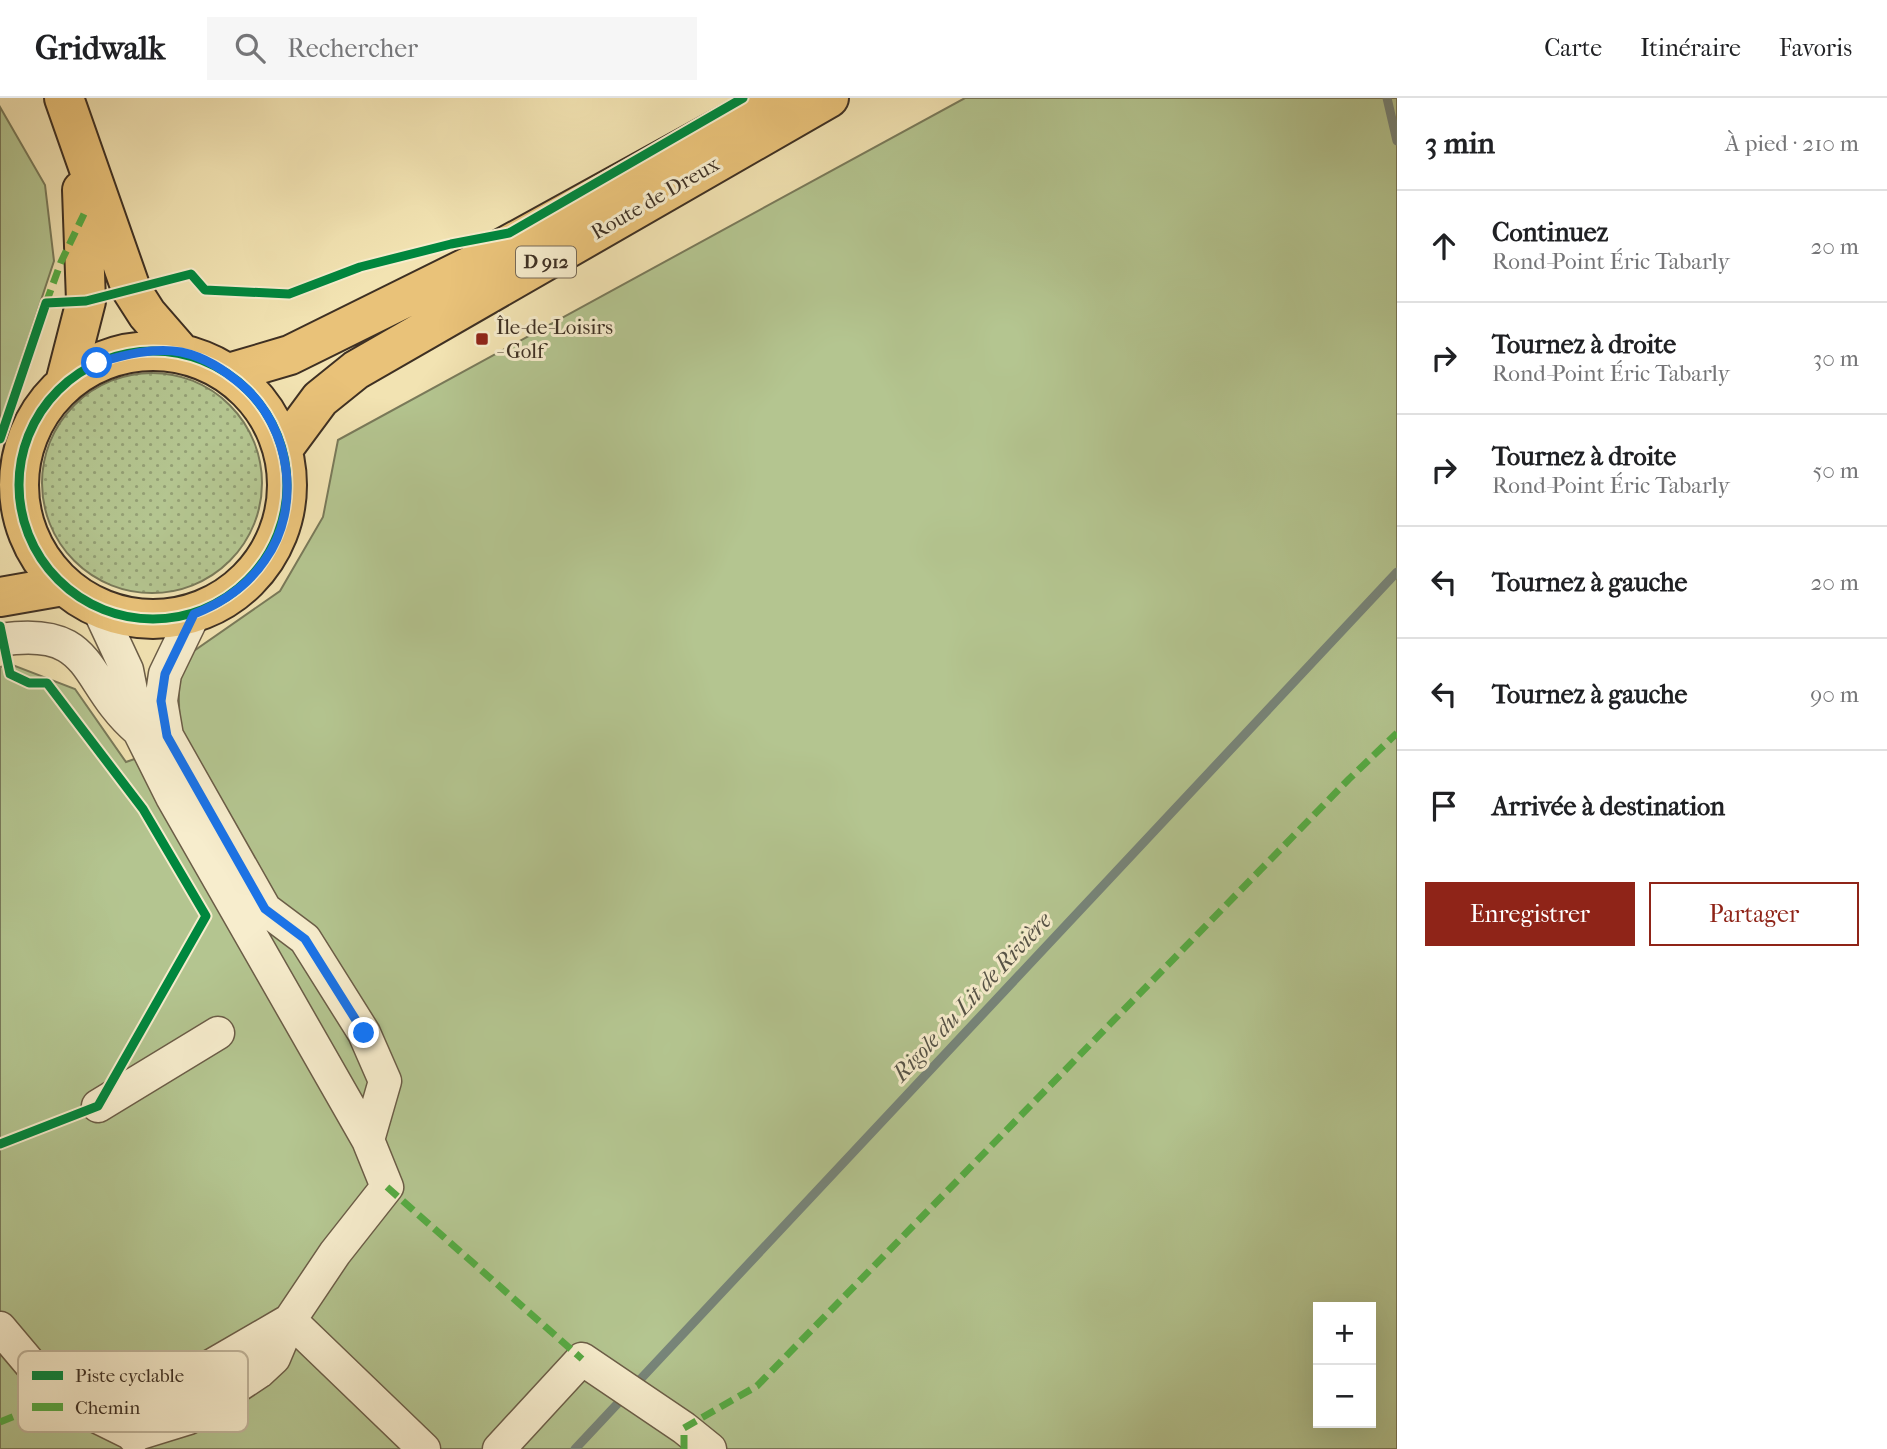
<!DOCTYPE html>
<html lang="fr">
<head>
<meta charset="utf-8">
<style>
  :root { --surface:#fff; --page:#f6f6f6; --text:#202124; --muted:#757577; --line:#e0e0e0; --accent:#8f2418 }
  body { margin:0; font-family:"IM FELL French Canon",serif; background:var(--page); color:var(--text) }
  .controls { position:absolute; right:21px; bottom:21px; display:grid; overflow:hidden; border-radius:0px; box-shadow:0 7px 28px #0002 }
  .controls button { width:63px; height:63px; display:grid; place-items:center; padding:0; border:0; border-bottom:2px solid var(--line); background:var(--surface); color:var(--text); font:35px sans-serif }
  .stop { position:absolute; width:21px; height:21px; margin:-16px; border:5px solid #1a73e8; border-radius:50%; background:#fff }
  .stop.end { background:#1a73e8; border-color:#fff; box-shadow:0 2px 7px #0008 }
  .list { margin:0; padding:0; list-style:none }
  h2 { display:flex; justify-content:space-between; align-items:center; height:91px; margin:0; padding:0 28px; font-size:30px }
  h2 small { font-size:23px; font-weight:400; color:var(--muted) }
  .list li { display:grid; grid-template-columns:46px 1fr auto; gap:21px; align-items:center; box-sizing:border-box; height:112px; padding:0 28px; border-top:2px solid var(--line) }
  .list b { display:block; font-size:26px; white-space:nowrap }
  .list p { margin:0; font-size:23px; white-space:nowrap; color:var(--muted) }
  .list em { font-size:23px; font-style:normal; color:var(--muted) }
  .actions { display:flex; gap:14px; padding:21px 28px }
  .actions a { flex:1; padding:16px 0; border:2px solid var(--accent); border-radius:0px; text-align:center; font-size:24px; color:var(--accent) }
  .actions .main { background:var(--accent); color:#fff }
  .icon { flex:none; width:38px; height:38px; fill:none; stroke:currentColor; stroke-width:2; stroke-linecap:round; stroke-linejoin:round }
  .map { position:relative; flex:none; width:1397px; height:1351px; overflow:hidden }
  header { display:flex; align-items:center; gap:42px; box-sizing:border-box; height:98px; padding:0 35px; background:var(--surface); border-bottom:2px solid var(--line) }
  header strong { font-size:33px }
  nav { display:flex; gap:38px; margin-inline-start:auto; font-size:24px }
  .search { width:490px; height:63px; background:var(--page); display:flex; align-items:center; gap:18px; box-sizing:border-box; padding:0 24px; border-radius:0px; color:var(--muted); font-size:26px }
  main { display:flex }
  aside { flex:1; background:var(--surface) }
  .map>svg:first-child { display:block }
  .grass { fill:url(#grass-dots); stroke:#797a5a; stroke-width:2 }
  .park { fill:#b4c590; stroke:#797a5a; stroke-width:2; fill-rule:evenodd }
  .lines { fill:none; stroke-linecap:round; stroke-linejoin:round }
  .stream { stroke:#77857a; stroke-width:9 }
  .minor-casing { stroke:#6b5d47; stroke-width:35 }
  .major-casing { stroke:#3e3023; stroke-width:42 }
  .minor { stroke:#f7edcd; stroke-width:32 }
  .major { stroke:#e9c279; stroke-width:38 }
  .quiet { stroke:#55ab43; stroke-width:7; stroke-dasharray:14 7; stroke-linecap:butt }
  .cycleway-casing { stroke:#f7edcd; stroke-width:13 }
  .cycleway { stroke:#00873e; stroke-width:9 }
  .route { stroke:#1a73e8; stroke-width:9 }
  .poi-dot { fill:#8f2418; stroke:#f7edcd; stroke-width:2.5 }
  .labels { text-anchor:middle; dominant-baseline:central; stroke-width:6; stroke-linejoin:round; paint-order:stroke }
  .shield { fill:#f7edcd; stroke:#766956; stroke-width:2 }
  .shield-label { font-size:19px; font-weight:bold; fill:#3e3023 }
  .street-label { font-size:21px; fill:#3e3023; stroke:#f7edcd }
  .poi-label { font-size:21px; fill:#3e3023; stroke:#f7edcd; text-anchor:start }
  .water-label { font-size:23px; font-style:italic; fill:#565347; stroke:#f7edcd }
  .key { fill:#f7edcd; stroke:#c0b49a; stroke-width:2 }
  .key-label { font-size:19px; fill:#3e3023 }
</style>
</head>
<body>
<header>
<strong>Gridwalk</strong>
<div class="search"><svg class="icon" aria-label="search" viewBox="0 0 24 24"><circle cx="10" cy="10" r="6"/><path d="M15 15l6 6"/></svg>Rechercher</div>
<nav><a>Carte</a><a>Itinéraire</a><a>Favoris</a></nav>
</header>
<main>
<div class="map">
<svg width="1397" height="1351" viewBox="0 0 1397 1351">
  <defs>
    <pattern id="grass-dots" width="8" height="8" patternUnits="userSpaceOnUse" patternTransform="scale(1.75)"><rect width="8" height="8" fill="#b4c590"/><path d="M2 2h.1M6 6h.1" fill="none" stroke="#94a075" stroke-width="1.8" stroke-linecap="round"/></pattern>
  </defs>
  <rect width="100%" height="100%" fill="#f2e3b2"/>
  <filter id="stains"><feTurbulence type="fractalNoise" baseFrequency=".00286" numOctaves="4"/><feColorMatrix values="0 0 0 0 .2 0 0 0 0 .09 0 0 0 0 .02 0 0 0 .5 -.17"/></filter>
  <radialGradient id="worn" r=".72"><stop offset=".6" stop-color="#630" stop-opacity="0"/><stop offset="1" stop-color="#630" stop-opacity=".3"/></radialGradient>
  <path class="grass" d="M42 385a110 110 0 1 1 220 0a110 110 0 1 1-220 0Z"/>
  <path class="park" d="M965,0H1397V1351H0V569L10,566L75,591L126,664L180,645L178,564L280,493L323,419L338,342ZM1318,1209H1371V1325H1318Z
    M0,9L45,87L54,163L0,326Z"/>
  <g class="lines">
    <path class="stream" d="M1387,0L1397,43
      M575,1351L1397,474"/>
    <g class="minor-casing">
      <path id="minor" d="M194,516L165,576L161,603L167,638L265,811L305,841L364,935L385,983L368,1042
        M0,542C97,527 81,583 138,632
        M98,1008L218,935
        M290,1222L424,1351
        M0,1230L59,1300L134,1337L189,1320L259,1274L274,1260L290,1222L335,1155L387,1089L368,1042L172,699L139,633L127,572L99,512
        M134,1339L171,1291L290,1222
        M499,1351L582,1261L684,1330L710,1351"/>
    </g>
    <g class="major-casing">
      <path id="major" d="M64,0L131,191L147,216L180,254
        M19 387a134 134 0 1 1 268 0a134 134 0 1 1-268 0Z
        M229,275L290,257L472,167L775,0
        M65,285L86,203L82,92
        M283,351L320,301L356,272L829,0
        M0,499L63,488"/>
    </g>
    <use href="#minor" class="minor"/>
    <use href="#major" class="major"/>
    <path class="quiet" d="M46,205L61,164L84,116
      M387,1089L582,1261
      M0,1324L59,1300
      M684,1351V1330L757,1288L1349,681L1397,635"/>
    <g class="cycleway-casing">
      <path id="cycleway" d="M19 387a134 134 0 1 1 268 0a134 134 0 1 1-268 0Z
        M0,341L46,205L86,203L191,176L205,192L289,196L360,169L451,146L509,135L743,0
        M0,528L10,576L29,585H47L143,711L206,818L98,1008L0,1046"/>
    </g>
    <use href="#cycleway" class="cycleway"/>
  </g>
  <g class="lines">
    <path class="route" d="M97,265C124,257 153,249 181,254C205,259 224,272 242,287C290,328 303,409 265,462C248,487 222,505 194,516L165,576L161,603L167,638L265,811L305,841L364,935"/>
  </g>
  <rect class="poi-dot" x="475" y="234" width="14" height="14" rx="3.5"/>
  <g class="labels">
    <rect class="shield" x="516" y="148.5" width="60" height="31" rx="5"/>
    <g class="shield-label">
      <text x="546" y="164">D 912</text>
    </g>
    <g class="street-label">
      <text transform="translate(655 100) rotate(-30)">Route de Dreux</text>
    </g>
    <g class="poi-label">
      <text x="496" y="229">Île-de-Loisirs<tspan x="496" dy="24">- Golf</tspan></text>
    </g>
    <g class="water-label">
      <text transform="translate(972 899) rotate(-47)">Rigole du Lit de Rivière</text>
    </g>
  </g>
  <rect x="18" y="1253" width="230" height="81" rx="10" class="key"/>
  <rect x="32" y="1273" width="31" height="9" fill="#00873e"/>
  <rect x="32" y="1305" width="31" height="8" fill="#55ab43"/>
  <g class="key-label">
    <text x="75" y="1284">Piste cyclable</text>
    <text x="75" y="1316">Chemin</text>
  </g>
  <rect width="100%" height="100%" filter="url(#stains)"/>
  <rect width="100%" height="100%" fill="url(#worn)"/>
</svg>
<div class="controls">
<button>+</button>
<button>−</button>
</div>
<div class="stop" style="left:97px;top:265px"></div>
<div class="stop end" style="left:364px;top:935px"></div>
</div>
<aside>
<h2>3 min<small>À pied · 210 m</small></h2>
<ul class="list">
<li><svg class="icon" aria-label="ahead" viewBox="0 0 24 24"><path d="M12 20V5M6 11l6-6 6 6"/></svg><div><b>Continuez</b><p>Rond-Point Éric Tabarly</p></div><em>20 m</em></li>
<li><svg class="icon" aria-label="right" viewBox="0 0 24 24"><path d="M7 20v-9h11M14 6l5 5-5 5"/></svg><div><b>Tournez à droite</b><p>Rond-Point Éric Tabarly</p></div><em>30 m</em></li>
<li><svg class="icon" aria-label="right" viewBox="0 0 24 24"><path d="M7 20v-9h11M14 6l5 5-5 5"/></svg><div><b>Tournez à droite</b><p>Rond-Point Éric Tabarly</p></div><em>50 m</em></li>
<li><svg class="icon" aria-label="left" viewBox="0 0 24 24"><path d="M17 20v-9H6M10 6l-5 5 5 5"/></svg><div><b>Tournez à gauche</b></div><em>20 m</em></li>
<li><svg class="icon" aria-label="left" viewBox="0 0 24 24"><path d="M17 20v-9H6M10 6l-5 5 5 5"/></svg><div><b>Tournez à gauche</b></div><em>90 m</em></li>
<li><svg class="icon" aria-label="arrive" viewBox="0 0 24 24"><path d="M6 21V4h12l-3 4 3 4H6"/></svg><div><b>Arrivée à destination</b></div></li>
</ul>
<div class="actions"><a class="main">Enregistrer</a><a>Partager</a></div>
</aside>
</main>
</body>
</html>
